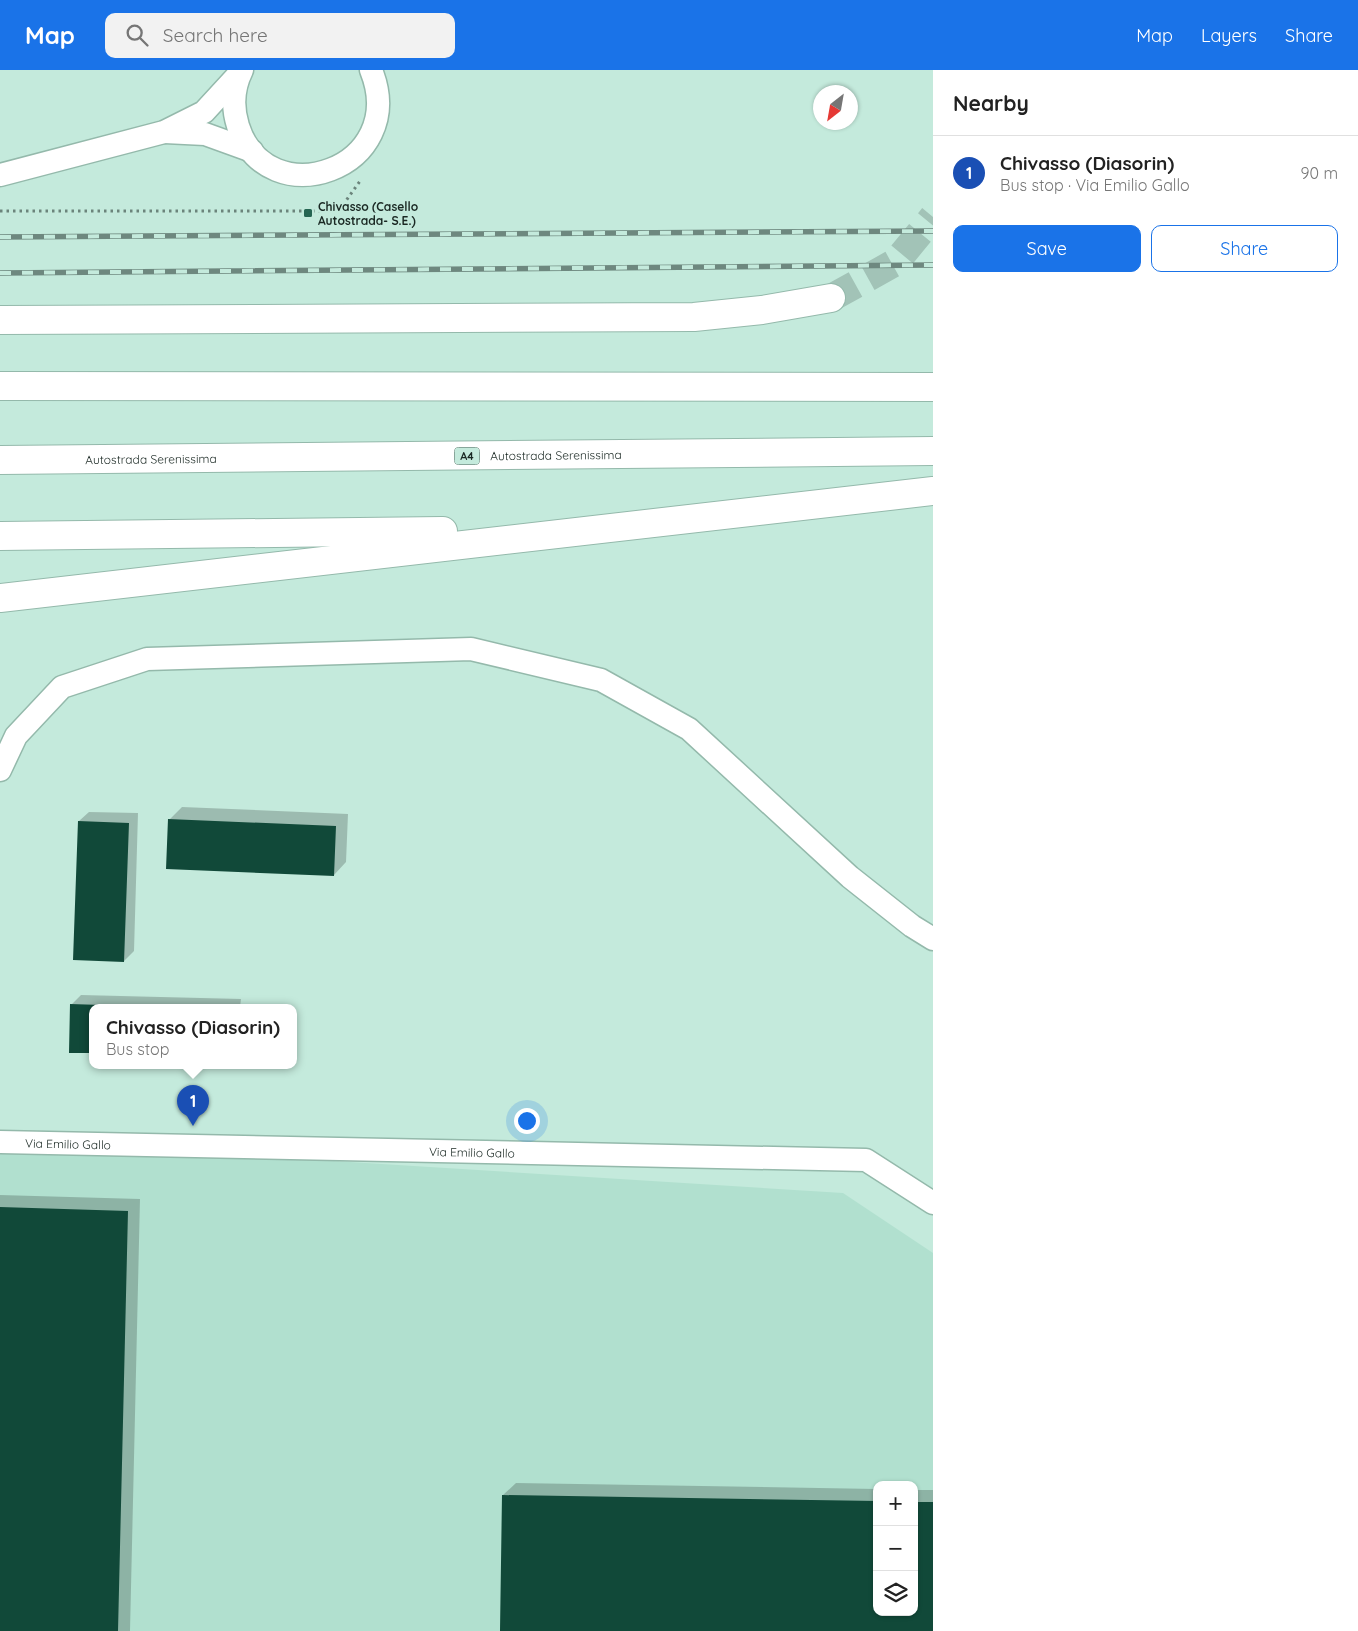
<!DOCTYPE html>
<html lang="en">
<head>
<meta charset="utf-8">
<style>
  :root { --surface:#fff; --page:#f2f2f2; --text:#222; --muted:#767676; --line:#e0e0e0; --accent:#1a73e8 }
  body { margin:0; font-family:Quicksand,sans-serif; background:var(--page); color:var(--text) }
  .controls { position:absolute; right:15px; bottom:15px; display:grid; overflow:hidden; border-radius:10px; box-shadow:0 1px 4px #0004 }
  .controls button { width:45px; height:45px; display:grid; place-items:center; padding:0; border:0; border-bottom:1px solid var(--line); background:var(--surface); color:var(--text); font:25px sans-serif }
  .compass { position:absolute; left:813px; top:15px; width:45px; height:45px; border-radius:50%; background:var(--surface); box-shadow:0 1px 4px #0004; rotate:211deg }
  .you { position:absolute; left:526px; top:1050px; width:18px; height:18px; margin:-12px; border:4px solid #fff; border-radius:50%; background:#1a73e8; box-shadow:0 0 0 8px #1a73e833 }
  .badge { display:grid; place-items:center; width:32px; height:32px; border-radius:50%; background:var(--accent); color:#fff; font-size:16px; font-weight:700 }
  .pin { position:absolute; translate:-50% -41px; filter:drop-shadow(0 1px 2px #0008) }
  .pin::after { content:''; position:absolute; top:26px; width:18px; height:15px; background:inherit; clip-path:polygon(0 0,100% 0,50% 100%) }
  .popup { position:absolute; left:89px; top:934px; width:208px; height:65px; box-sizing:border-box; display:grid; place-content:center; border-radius:10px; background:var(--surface); filter:drop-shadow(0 1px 4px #0005); font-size:16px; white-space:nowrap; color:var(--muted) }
  .popup b { font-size:19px; color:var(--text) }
  .popup::after { content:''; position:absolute; left:50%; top:100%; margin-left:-10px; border:10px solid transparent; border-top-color:var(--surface) }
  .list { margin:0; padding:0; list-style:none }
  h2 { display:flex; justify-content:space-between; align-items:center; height:65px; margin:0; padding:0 20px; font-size:21px }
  h2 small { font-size:16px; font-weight:400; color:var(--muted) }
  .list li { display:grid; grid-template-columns:32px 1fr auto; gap:15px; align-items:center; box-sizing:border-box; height:75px; padding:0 20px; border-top:1px solid var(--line) }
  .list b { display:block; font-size:19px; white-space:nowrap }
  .list p { margin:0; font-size:16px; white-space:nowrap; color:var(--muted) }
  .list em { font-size:16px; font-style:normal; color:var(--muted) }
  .actions { display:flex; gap:10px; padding:15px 20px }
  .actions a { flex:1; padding:11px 0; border:1px solid var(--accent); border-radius:10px; text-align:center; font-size:18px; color:var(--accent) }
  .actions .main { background:var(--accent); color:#fff }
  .icon { flex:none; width:28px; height:28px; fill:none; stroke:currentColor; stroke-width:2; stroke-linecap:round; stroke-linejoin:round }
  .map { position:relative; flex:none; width:933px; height:1561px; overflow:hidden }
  header { display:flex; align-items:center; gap:30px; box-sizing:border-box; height:70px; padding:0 25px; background:var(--accent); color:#fff }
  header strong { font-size:24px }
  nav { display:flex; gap:28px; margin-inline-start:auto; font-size:18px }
  .search { width:350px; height:45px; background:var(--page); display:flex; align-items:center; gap:12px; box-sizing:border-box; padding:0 18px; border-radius:10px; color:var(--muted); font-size:19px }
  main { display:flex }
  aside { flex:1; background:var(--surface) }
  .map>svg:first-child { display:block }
  .built { fill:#b1e0cf; fill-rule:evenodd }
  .shadow { fill:#0003 }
  .building { fill:#114939 }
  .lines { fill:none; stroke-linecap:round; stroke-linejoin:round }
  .highway-tunnel { stroke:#a2c3b7; stroke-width:28; stroke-dasharray:28 14; stroke-linecap:butt }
  .street-casing { stroke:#94b9ab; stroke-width:25 }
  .highway-casing { stroke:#94b9ab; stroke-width:30 }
  .path { stroke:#6b847b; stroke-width:3; stroke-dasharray:2.5 4; stroke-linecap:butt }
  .street { stroke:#fff; stroke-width:22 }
  .highway { stroke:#fff; stroke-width:28 }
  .rail-casing { stroke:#6e887f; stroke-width:5.5 }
  .rail { stroke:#c4eadc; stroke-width:4; stroke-dasharray:11; stroke-linecap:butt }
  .poi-dot { fill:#256552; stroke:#c4eadc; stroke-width:2 }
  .labels { text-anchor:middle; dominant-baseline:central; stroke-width:5; stroke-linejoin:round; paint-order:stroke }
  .shield { fill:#c4eadc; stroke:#4d625a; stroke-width:1 }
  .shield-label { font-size:11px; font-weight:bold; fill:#1a2823 }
  .poi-label { font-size:12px; font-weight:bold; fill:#1a2823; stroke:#c4eadc; text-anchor:start }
  .street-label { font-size:12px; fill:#1a2823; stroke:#c4eadc }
</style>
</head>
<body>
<header>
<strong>Map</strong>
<div class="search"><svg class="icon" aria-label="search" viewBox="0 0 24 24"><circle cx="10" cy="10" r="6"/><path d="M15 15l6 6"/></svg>Search here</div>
<nav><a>Map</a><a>Layers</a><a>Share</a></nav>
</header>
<main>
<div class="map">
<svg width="933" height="1561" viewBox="0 0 933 1561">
  <rect width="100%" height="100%" fill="#c4eadc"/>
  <path class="built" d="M0,1070L843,1123L933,1183V1561H0ZM877,1415H914V1542H877Z"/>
  <path class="shadow" d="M182,737L348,744L346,792L334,805L169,750Z
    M89,742L138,743L134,881L124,891L79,751Z
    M81,925L241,929L240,937H93V982L72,934Z
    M0,1125L140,1129L130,1561H0Z
    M516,1413L877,1419V1542H914V1420H933V1561H501L503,1425Z"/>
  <path class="building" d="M168,749L336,756L334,806L166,799Z
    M78,751L129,753L124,892L73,890Z
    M70,934L133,936V937H93V983H69Z
    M0,1137L128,1141L118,1561H0Z
    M502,1425L877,1431V1542H914V1432H933V1561H500Z"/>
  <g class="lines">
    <path class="highway-tunnel" d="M831,228L896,192L933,147"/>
    <g class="street-casing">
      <g id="street">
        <path d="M242,0C233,18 232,37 238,56C267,148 411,99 371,0"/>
        <path d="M165,62L205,64L252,81"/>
        <path d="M0,105L164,62L204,42L238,5"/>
        <path d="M0,700L16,666L62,617L147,589L471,579L601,610L689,659L850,807L912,856L933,869"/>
        <path id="s1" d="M0,1072L866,1090L933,1133"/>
      </g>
    </g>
    <g class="highway-casing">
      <g id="highway">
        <path d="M0,250L694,247L762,240L831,228"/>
        <path d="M0,316L933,317"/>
        <path id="s2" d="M0,390L933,381"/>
        <path d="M0,466L443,461"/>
        <path d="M0,528L933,421"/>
      </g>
    </g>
    <path class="path" d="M0,141H332L343,135L360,111"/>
    <use href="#street" class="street"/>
    <use href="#highway" class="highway"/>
    <g class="rail-casing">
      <path id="rail" d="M0,167L933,161
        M0,203L933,195"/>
    </g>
    <use href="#rail" class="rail"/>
  </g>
  <rect class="poi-dot" x="303" y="138" width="10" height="10" rx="2.5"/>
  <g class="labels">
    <rect class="shield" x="454.5" y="377.5" width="25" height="17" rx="4"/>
    <g class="shield-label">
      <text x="467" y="386">A4</text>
    </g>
    <g class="poi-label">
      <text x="318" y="136">Chivasso (Casello<tspan x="318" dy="14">Autostrada- S.E.)</tspan></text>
    </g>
    <g class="street-label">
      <text stroke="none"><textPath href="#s2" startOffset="556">Autostrada Serenissima</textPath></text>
      <text stroke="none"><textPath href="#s2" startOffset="151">Autostrada Serenissima</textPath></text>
      <text stroke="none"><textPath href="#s1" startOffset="68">Via Emilio Gallo</textPath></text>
      <text stroke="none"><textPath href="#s1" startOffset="472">Via Emilio Gallo</textPath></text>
    </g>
  </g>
</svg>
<div class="controls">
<button>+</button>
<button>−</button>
<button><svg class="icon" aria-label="layers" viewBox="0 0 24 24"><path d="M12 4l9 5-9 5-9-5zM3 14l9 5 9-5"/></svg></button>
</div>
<svg class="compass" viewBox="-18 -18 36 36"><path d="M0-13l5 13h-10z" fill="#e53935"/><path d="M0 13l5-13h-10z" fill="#767676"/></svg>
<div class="you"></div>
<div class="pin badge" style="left:193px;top:1056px;background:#1a4fb4">1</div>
<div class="popup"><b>Chivasso (Diasorin)</b>Bus stop</div>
</div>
<aside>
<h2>Nearby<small></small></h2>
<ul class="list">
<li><span class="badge" style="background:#1a4fb4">1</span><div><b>Chivasso (Diasorin)</b><p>Bus stop · Via Emilio Gallo</p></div><em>90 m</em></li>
</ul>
<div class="actions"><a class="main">Save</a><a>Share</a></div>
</aside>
</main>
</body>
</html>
